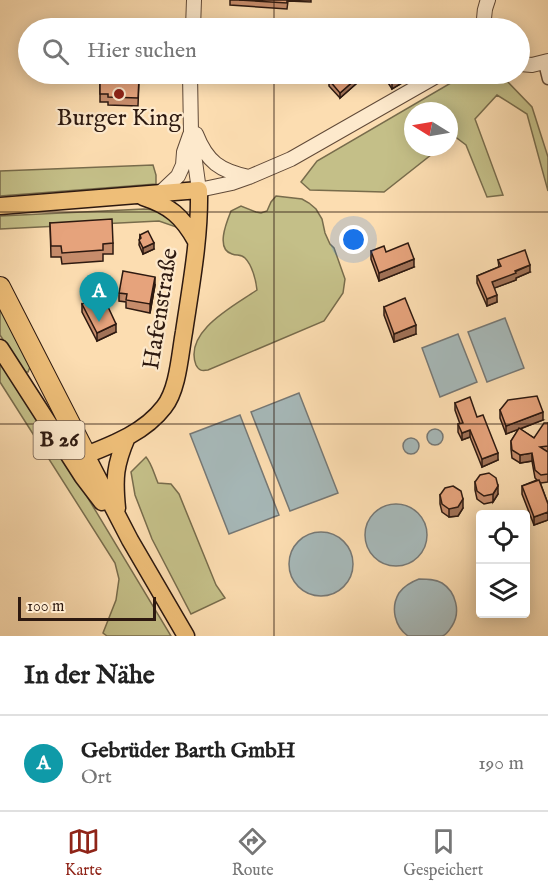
<!DOCTYPE html>
<html lang="de">
<head>
<meta charset="utf-8">
<style>
  :root { --surface:#fff; --page:#f6f6f6; --text:#222; --muted:#767676; --line:#e0e0e0; --accent:#8f2418 }
  body { margin:0; font-family:"IM FELL English",serif; background:var(--page); color:var(--text) }
  .controls { position:absolute; right:18px; bottom:18px; display:grid; overflow:hidden; border-radius:6px; box-shadow:0 3px 15px #0003 }
  .controls button { width:54px; height:54px; display:grid; place-items:center; padding:0; border:0; border-bottom:2px solid var(--line); background:var(--surface); color:var(--text); font:30px sans-serif }
  .compass { position:absolute; left:404px; top:102px; width:54px; height:54px; border-radius:50%; background:var(--surface); box-shadow:0 3px 15px #0003; rotate:281deg }
  .scale { position:absolute; left:18px; bottom:15px; width:138px; box-sizing:border-box; padding-left:6px; border:3px solid #2d1910; border-top:0; font-size:16px; line-height:21px; white-space:nowrap; color:#2d1910; -webkit-text-stroke:4px #fde9cc; paint-order:stroke }
  .you { position:absolute; left:354px; top:240px; width:21px; height:21px; margin:-15px; border:4px solid #fff; border-radius:50%; background:#1a73e8; box-shadow:0 0 0 9px #1a73e833 }
  .badge { display:grid; place-items:center; width:39px; height:39px; border-radius:50%; background:var(--accent); color:#fff; font-size:20px; font-weight:700 }
  .pin { position:absolute; translate:-50% -50px; filter:drop-shadow(0 2px 3px #0008) }
  .pin::after { content:''; position:absolute; top:32px; width:21px; height:18px; background:inherit; clip-path:polygon(0 0,100% 0,50% 100%) }
  .list { margin:0; padding:0; list-style:none }
  h2 { display:flex; justify-content:space-between; align-items:center; height:78px; margin:0; padding:0 24px; font-size:26px }
  h2 small { font-size:20px; font-weight:400; color:var(--muted) }
  .list li { display:grid; grid-template-columns:39px 1fr auto; gap:18px; align-items:center; box-sizing:border-box; height:96px; padding:0 24px; border-top:2px solid var(--line) }
  .list b { display:block; font-size:22px; white-space:nowrap }
  .list p { margin:0; font-size:20px; white-space:nowrap; color:var(--muted) }
  .list em { font-size:20px; font-style:normal; color:var(--muted) }
  .icon { flex:none; width:33px; height:33px; fill:none; stroke:currentColor; stroke-width:2; stroke-linecap:round; stroke-linejoin:round }
  .map { position:relative; flex:none; width:548px; height:636px; overflow:hidden }
  .search { position:absolute; background:var(--surface); box-shadow:0 3px 15px #0003; left:18px; right:18px; top:18px; height:66px; display:flex; align-items:center; gap:15px; box-sizing:border-box; padding:0 21px; border-radius:33px; color:var(--muted); font-size:22px }
  .sheet { height:174px; background:var(--surface) }
  nav { display:flex; justify-content:space-around; align-items:center; box-sizing:border-box; height:84px; border-top:2px solid var(--line); background:var(--surface); font-size:16px; color:var(--muted) }
  nav a { display:grid; justify-items:center; gap:3px }
  nav .on { color:var(--accent) }
  .map>svg:first-child { display:block }
  .green { fill:#c4bf88; stroke:#786c4c; stroke-width:1.5 }
  .water { fill:#a6b8b8; stroke:#767875; stroke-width:1.5 }
  .lines { fill:none; stroke-linecap:round; stroke-linejoin:round }
  .minor-casing { stroke:#614a38; stroke-width:13 }
  .tertiary-casing { stroke:#614a38; stroke-width:16 }
  .primary-casing { stroke:#2d1910; stroke-width:19 }
  .motorway-casing { stroke:#2d1910; stroke-width:22 }
  .minor { stroke:#fde9cc; stroke-width:10 }
  .tertiary { stroke:#fde9cc; stroke-width:14 }
  .primary { stroke:#eebe78; stroke-width:16 }
  .motorway { stroke:#eebe78; stroke-width:20 }
  .wall { fill:#c68c6b; stroke:#2d1910; stroke-width:1.5 }
  .shaded-wall { fill:#a17257; stroke:#2d1910; stroke-width:1.5 }
  .building { fill:#e6a37c; stroke:#2d1910; stroke-width:1.5 }
  .grid { fill:none; stroke:#2d1910; stroke-width:1.5; stroke-opacity:0.55 }
  .poi-dot { fill:#8f2418; stroke:#fde9cc; stroke-width:2 }
  .labels { text-anchor:middle; dominant-baseline:central; stroke-width:4.5; stroke-linejoin:round; paint-order:stroke }
  .shield { fill:#fde9cc; stroke:#6b5748; stroke-width:1.5 }
  .shield-label { font-size:22px; font-weight:bold; fill:#2d1910 }
  .poi-label { font-size:24px; fill:#2d1910; stroke:#fde9cc }
  .street-label { font-size:24px; fill:#2d1910; stroke:#fde9cc }
</style>
</head>
<body>
<div class="map">
<svg width="548" height="636" viewBox="0 0 548 636">
  <rect width="100%" height="100%" fill="#fcddb1"/>
  <filter id="stains"><feTurbulence type="fractalNoise" baseFrequency=".00333" numOctaves="4"/><feColorMatrix values="0 0 0 0 .2 0 0 0 0 .09 0 0 0 0 .02 0 0 0 .5 -.17"/></filter>
  <radialGradient id="worn" r=".72"><stop offset=".6" stop-color="#630" stop-opacity="0"/><stop offset="1" stop-color="#630" stop-opacity=".3"/></radialGradient>
  <path class="green" d="M461,77L505,79L532,107L548,157V191L527,114L497,95L475,119L503,195L487,197L466,145L454,136L449,140V111H413V147H441L384,192L310,190L301,182L317,161Z
    M153,165L156,175V184L0,196V171Z
    M276,196L302,199L309,203L316,209L322,219L325,233L330,244L334,248L345,279L343,293L324,321L208,370C202,371 199,371 196,365C183,331 236,305 257,290C256,280 252,265 245,258C241,254 237,256 232,254C215,249 227,221 231,211L241,206L256,212L261,213L267,211L271,202Z
    M144,209L157,210L179,224L176,227L159,221L0,229V216Z
    M0,307L30,367L28,372H24L0,335Z
    M0,361L62,455L171,636H107L103,633L116,600L119,579L115,563L0,382Z
    M146,457C152,464 154,474 158,483L171,484L179,494L216,585L225,598L191,614L152,539L135,495L131,472Z"/>
  <path class="water" d="M505,318L524,368L487,382L468,332Z
    M458,334L477,382L440,397L422,348Z
    M299,393L338,493L290,511L251,412Z
    M240,415L279,515L229,534L190,434Z
    M427 437a8 8 0 1 1 16 0a8 8 0 1 1-16 0Z
    M403 446a8 8 0 1 1 16 0a8 8 0 1 1-16 0Z
    M365 535a31 31 0 1 1 62 0a31 31 0 1 1-62 0Z
    M289 564a32 32 0 1 1 64 0a32 32 0 1 1-64 0Z
    M419,579C427,579 435,579 442,583C456,592 461,612 452,626C450,629 447,635 442,636C436,636 416,636 408,636C395,627 390,608 399,593C404,586 411,582 419,579Z"/>
  <g class="lines">
    <g class="minor-casing">
      <path id="minor" d="M544,63L548,79"/>
    </g>
    <g class="tertiary-casing">
      <path id="tertiary" d="M193,28L194,0
        M485,28C483,18 484,9 488,0
        M520,64L532,65L548,61
        M190,74L191,133L199,190L232,183L249,177L291,159L440,74
        M196,134C207,162 220,171 249,177
        M159,194L178,176L183,165L184,152L190,135"/>
    </g>
    <g class="primary-casing">
      <path id="primary" d="M143,197C170,206 182,216 196,241
        M0,206L199,190C200,237 191,285 184,332C180,354 178,390 164,407C145,432 114,444 86,455L130,540L186,636
        M0,348L83,477L102,502
        M117,508C114,478 115,465 127,437"/>
    </g>
    <g class="motorway-casing">
      <path id="motorway" d="M0,287L86,455"/>
    </g>
    <use href="#minor" class="minor"/>
    <use href="#tertiary" class="tertiary"/>
    <use href="#primary" class="primary"/>
    <use href="#motorway" class="motorway"/>
  </g>
  <path class="wall" d="M230,0H311V2L288,1L287,9L230,5Z
    M385,74H417L392,89L385,78Z
    M100,77L139,79L138,106L108,105V102H100Z
    M329,80L357,83L340,98L329,86Z
    M50,223L113,243V254H103V261L62,264L61,257H51Z
    M140,235L154,249L143,254L139,245Z
    M371,251L386,252L414,267L379,281L371,259Z
    M498,260L530,272L516,278V280L494,288L497,302L487,306L477,283V276L499,267Z
    M155,285L150,313L126,308V302L119,301V293Z
    M82,304L116,332L97,341L82,312Z
    M384,307L416,334L394,342L384,315Z
    M455,403L477,417L498,460L482,467L470,437L462,440L458,432V424H460L455,410Z
    M500,410L543,420L520,429L534,438L548,423V482L541,483L540,482L548,504V520L534,525L522,494V486L537,480L535,478L532,461L520,463L512,458L511,449V441L519,429L506,434L500,418Z
    M475,482L498,494L493,502L484,504L477,499L475,490Z
    M440,495L463,508L458,516L449,517L442,512L440,504Z"/>
  <path class="shaded-wall" d="M408,74H417L392,89V83Z
    M357,78V83L340,98V93Z
    M154,243V249L143,254V248Z
    M414,259V267L379,281V273Z
    M530,265V272L516,278V280L492,289V282Z
    M155,277V285L150,313V304Z
    M497,295V302L487,306V299Z
    M116,324V332L97,341V333Z
    M416,325V334L394,342V334Z
    M543,412V420L506,434V426Z
    M470,430V437L462,440V433Z
    M498,453V460L482,467V459Z
    M532,453V461L520,463V455Z
    M498,486V494L493,502V494Z
    M463,499V508L458,516L449,517V509Z
    M548,512V520L534,525V517Z"/>
  <path class="building" d="M239,0H287V3Z
    M102,20L161,21V28H102Z
    M336,74H353L357,78L340,93L329,80Z
    M386,74H408L392,83Z
    M100,77L139,79L138,98L108,97V94H100Z
    M112,219L113,243L103,244V250L62,253L61,246H51L50,223Z
    M148,231L154,243L143,248L139,240L141,238L140,235Z
    M408,243L414,259L379,273L371,251L384,246L386,252Z
    M525,250L530,265L515,271L516,273L492,282L497,295L487,299L477,276L501,266L498,260Z
    M123,271L155,277L150,304L126,300L127,294L119,293Z
    M102,294L116,324L97,333L82,304Z
    M405,298L416,325L394,334L384,307Z
    M537,396L543,412L506,426L500,410L508,400Z
    M470,397L477,417L483,415L498,453L482,459L470,430L462,433L458,424L463,423L455,403Z
    M544,423H548V446L540,447L548,452V474L541,475L535,470L532,453L520,455L512,450L511,441L519,428L534,438Z
    M489,473L496,478L498,486L493,494L484,496L477,491L475,482L480,475Z
    M539,480L548,504V512L534,517L522,486Z
    M453,486L461,491L463,499L458,507L449,509L442,504L440,495L445,488Z"/>
  <path class="grid" d="M274,0V28M274,74V636M0,212H548M0,424H548"/>
  <circle class="poi-dot" cx="119" cy="94" r="6"/>
  <g class="labels">
    <rect class="shield" x="33.5" y="421" width="51" height="38" rx="4.5"/>
    <g class="shield-label">
      <text x="59" y="440">B 26</text>
    </g>
    <g class="poi-label">
      <text x="119" y="118">Burger King</text>
    </g>
    <g class="street-label">
      <text transform="translate(161 309) rotate(-81)">Hafenstraße</text>
    </g>
  </g>
  <rect width="100%" height="100%" filter="url(#stains)"/>
  <rect width="100%" height="100%" fill="url(#worn)"/>
</svg>
<div class="controls">
<button><svg class="icon" aria-label="locate" viewBox="0 0 24 24"><circle cx="12" cy="12" r="6"/><path d="M12 2v4M12 18v4M2 12h4M18 12h4"/></svg></button>
<button><svg class="icon" aria-label="layers" viewBox="0 0 24 24"><path d="M12 4l9 5-9 5-9-5zM3 14l9 5 9-5"/></svg></button>
</div>
<svg class="compass" viewBox="-18 -18 36 36"><path d="M0-13l5 13h-10z" fill="#e53935"/><path d="M0 13l5-13h-10z" fill="#767676"/></svg>
<div class="scale">100 m</div>
<div class="you"></div>
<div class="pin badge" style="left:99px;top:322px;background:#0f9aa8">A</div>
<div class="search"><svg class="icon" aria-label="search" viewBox="0 0 24 24"><circle cx="10" cy="10" r="6"/><path d="M15 15l6 6"/></svg>Hier suchen</div>
</div>
<section class="sheet">
<h2>In der Nähe<small></small></h2>
<ul class="list">
<li><span class="badge" style="background:#0f9aa8">A</span><div><b>Gebrüder Barth GmbH</b><p>Ort</p></div><em>190 m</em></li>
</ul>
</section>
<nav>
<a class="on"><svg class="icon" aria-label="map" viewBox="0 0 24 24"><path d="M3 6l6-2 6 2 6-2v14l-6 2-6-2-6 2zM9 4v14M15 6v14"/></svg>Karte</a>
<a><svg class="icon" aria-label="directions" viewBox="0 0 24 24"><path d="M12 3l9 9-9 9-9-9zM9 14v-3h6M13 9l2 2-2 2"/></svg>Route</a>
<a><svg class="icon" aria-label="saved" viewBox="0 0 24 24"><path d="M7 4h10v16l-5-4-5 4z"/></svg>Gespeichert</a>
</nav>
</body>
</html>
